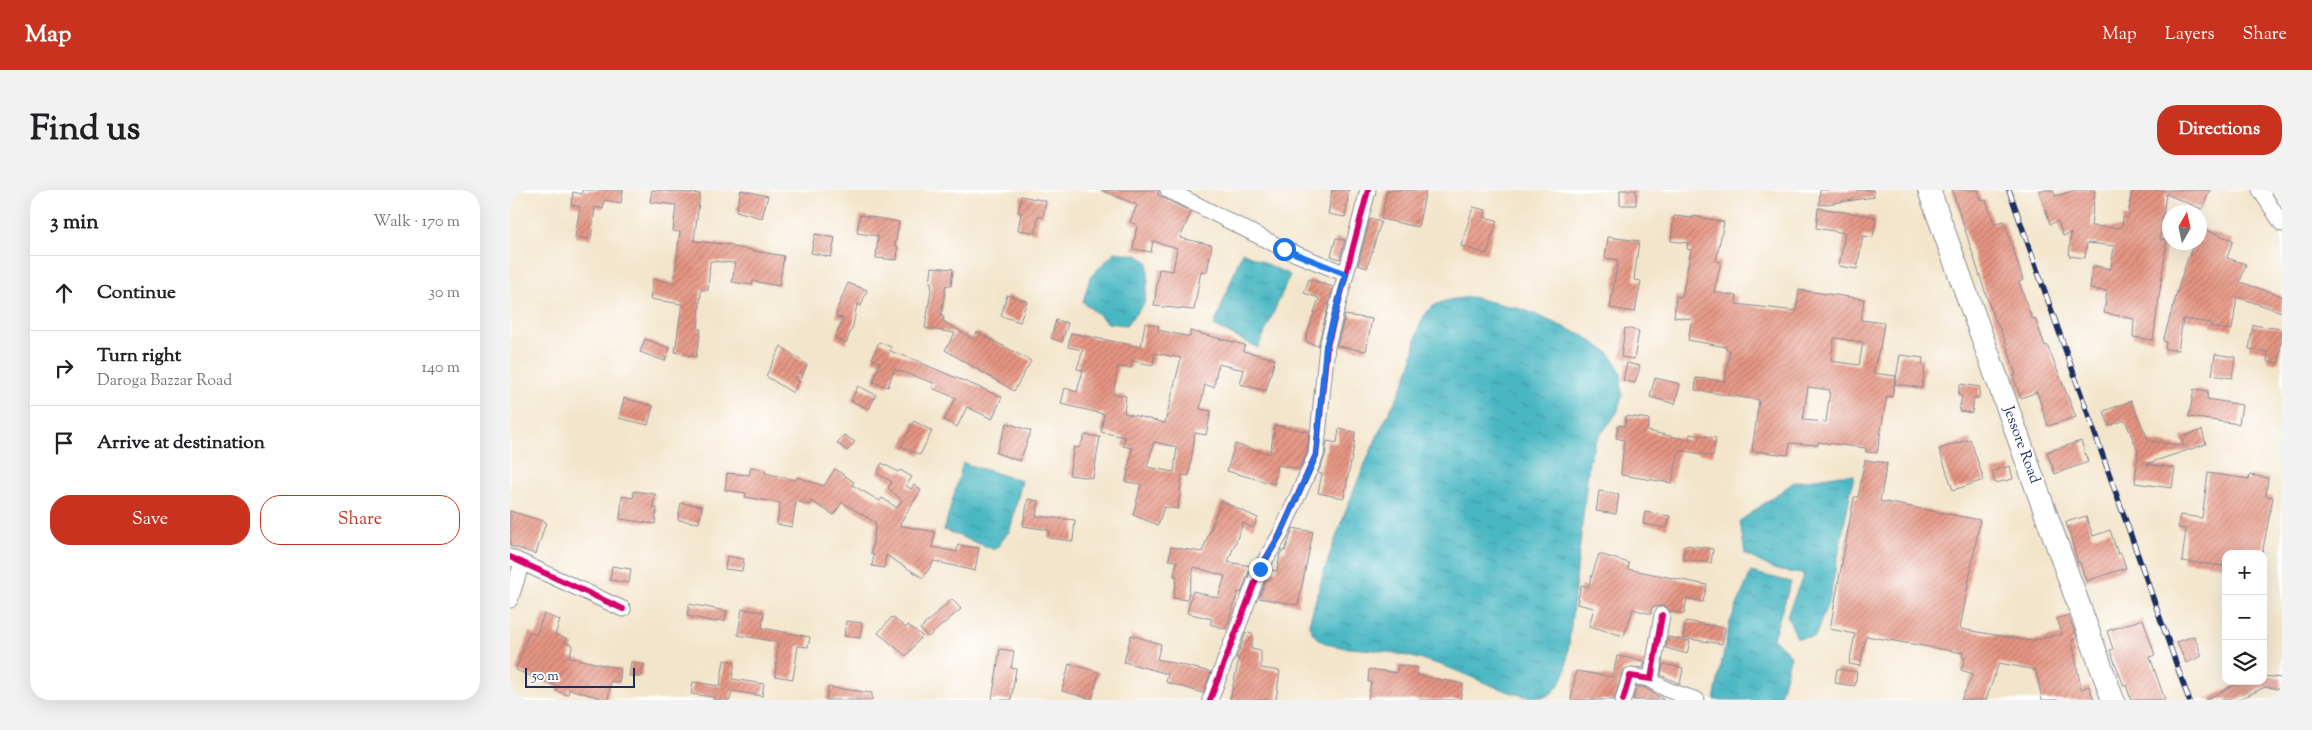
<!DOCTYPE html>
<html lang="en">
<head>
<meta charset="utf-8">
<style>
  :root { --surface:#fff; --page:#f2f2f2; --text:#202124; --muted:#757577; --line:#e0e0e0; --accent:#c8321e }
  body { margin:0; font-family:"Sorts Mill Goudy",serif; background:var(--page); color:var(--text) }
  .controls { position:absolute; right:15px; bottom:15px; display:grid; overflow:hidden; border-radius:10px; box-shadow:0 5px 20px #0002 }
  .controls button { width:45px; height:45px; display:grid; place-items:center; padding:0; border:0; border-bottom:1px solid var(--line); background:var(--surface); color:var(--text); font:25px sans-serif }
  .compass { position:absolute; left:1652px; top:15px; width:45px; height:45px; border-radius:50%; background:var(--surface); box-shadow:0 5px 20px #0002; rotate:9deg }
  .scale { position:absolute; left:15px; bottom:12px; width:110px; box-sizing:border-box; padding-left:5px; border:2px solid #1b2f5e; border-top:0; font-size:14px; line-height:18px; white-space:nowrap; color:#1b2f5e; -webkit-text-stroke:4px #fff; paint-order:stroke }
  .stop { position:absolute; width:15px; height:15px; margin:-11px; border:4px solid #1a73e8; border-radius:50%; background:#fff }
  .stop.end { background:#1a73e8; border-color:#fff; box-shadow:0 1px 5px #0008 }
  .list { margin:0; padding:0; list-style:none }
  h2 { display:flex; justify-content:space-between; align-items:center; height:65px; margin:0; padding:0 20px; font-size:21px }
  h2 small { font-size:16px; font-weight:400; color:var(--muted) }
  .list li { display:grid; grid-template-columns:32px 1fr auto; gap:15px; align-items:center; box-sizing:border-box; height:75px; padding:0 20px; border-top:1px solid var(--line) }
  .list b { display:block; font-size:19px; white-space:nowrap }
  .list p { margin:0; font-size:16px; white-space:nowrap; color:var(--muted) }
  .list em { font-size:16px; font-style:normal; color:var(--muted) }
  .actions { display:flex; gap:10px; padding:15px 20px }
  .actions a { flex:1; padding:11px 0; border:1px solid var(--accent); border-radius:20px; text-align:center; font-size:18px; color:var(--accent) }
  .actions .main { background:var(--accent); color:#fff }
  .icon { flex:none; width:28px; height:28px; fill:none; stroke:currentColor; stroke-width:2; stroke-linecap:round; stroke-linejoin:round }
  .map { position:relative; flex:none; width:1772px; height:510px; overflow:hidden; border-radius:20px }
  header { display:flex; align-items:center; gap:30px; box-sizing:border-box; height:70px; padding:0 25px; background:var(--accent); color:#fff }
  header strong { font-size:24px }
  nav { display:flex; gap:28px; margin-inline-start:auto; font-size:18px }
  .intro { display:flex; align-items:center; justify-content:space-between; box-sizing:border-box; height:120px; padding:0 30px }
  h1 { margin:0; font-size:35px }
  .button { padding:12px 22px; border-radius:20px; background:var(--accent); color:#fff; font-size:18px; font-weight:700 }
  main { display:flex; gap:30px; padding:0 30px }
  aside { flex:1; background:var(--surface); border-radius:20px; box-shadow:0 5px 20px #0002 }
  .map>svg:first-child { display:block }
  .water { fill:url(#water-ripples); stroke:#327390 }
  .building { fill:url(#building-hatch); fill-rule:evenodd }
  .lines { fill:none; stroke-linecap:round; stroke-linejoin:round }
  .minor-casing { stroke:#878a94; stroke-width:17 }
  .highway-casing { stroke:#878a94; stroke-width:24 }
  .minor { stroke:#fff; stroke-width:15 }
  .highway { stroke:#fff; stroke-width:22 }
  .rail-casing { stroke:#1b2f5e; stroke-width:5.5 }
  .rail { stroke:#fff; stroke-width:4; stroke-dasharray:11; stroke-linecap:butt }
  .cycleway-casing { stroke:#fff; stroke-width:9 }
  .cycleway { stroke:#d6006c; stroke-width:6 }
  .route { stroke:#1a73e8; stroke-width:6 }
  .labels { text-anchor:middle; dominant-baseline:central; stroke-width:4.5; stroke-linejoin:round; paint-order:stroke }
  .street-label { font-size:15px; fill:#1b2f5e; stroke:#fff }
</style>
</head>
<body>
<header>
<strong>Map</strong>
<nav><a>Map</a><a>Layers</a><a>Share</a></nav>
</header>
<div class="intro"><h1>Find us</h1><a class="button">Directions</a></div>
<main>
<aside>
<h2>3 min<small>Walk · 170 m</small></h2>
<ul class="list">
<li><svg class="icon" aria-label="ahead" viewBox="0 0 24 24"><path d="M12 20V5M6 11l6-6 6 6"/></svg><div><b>Continue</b></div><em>30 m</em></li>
<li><svg class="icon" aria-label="right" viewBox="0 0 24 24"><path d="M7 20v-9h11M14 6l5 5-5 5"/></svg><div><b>Turn right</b><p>Daroga Bazzar Road</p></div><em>140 m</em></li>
<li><svg class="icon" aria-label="arrive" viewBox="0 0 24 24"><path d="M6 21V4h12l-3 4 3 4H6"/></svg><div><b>Arrive at destination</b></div></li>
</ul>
<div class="actions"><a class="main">Save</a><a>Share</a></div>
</aside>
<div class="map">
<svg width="1772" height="510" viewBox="0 0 1772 510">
  <defs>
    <pattern id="water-ripples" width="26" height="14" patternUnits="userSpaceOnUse" patternTransform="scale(1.25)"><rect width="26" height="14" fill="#49b7c2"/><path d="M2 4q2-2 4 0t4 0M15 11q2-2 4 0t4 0" fill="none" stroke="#3c95a1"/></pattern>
    <pattern id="building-hatch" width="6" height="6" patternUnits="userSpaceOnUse" patternTransform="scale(1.25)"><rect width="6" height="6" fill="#e69481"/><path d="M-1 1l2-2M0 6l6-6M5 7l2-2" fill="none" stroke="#ba796d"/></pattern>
  </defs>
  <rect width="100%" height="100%" fill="#fff"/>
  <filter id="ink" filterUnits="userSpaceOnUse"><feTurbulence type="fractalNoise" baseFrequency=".02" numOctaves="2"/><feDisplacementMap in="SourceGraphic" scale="10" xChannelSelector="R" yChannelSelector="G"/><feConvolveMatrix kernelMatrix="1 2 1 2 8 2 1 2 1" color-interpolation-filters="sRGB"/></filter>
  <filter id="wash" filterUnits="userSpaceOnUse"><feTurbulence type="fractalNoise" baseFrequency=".0096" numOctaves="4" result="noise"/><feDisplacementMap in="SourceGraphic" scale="20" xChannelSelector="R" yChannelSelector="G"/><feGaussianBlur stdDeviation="1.12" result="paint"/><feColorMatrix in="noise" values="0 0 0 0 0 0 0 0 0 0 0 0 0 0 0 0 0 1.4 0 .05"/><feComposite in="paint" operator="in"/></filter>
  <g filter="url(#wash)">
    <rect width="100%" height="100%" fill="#f3e5cb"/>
    <path class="water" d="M605,62L627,65L638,72V90L634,114L616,135L598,133L573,112L580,87Z
      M732,62L780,85L748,158L704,136Z
      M961,107L1015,120L1074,146L1100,164L1111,182L1112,206L1107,223L1085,252L1079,272L1056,480C1051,491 1046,505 1032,507C1005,510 958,484 931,475C909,468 886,463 864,460C841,457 805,461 799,434C815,371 839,309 866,249C876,225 892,203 900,177C906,160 905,133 919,120C930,109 946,109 961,107Z
      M453,273L512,291L500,340L485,360L434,340Z
      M1331,285H1344L1320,407L1305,447L1287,448L1277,425L1294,384L1266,380L1235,364L1230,331L1284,292Z
      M1241,382L1281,392L1263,448L1281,465L1269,510H1204L1220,432Z"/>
    <g id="blocks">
      <path class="building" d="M72,0H113L111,13L94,10L93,19L85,17L81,49L65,47L70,17L61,15L63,2L72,4Z
        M142,0L190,4L184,51L223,55V57L274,66L269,96L243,91L242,95L222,92L225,73L200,71L198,100H191L188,139H191L186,167L165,162L172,114L140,109L143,89L164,93L170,42L163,41L166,15L140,12Z
        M231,0L258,6L252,28L226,21Z
        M591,0H649L648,5L681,22L670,48L702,55L697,82L691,81L684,120L644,116L649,79L663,81L667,58L643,51L641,62L623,59L627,35L620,32L627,15Z
        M822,0H839L835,27L818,24Z
        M877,0H916L908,37L871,29Z
        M1110,0H1126V15H1110Z
        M1310,0H1363L1364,7L1309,15Z
        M1442,0H1468L1472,11L1476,10L1484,34L1494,31L1513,90L1509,92L1522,129L1525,128L1535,156L1537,155L1566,227L1538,236L1527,202L1511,208L1503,186L1506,185L1495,150L1482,123Z
        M1529,0H1543L1545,6L1566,0H1585L1581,36L1612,38L1613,27H1618L1622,0H1700L1692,19L1656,4L1650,49L1657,50L1643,150L1623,147L1624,129L1594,123L1597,101L1580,99L1583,76L1601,79L1604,56L1577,53L1575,68L1559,66L1561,43L1553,46L1548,31L1540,34Z
        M511,6L536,11L533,27L528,26L526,43L508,40L511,23L508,22Z
        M963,17L976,20L974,27L987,30L977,64L951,56Z
        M1308,18L1366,27L1363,47L1353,46L1347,79L1329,76L1335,43L1306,38Z
        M350,25L389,32L385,56H388L387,70L366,68L368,46L347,43Z
        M1164,26L1183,28L1184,26L1214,32L1206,71L1211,72L1204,102L1227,106L1226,114L1286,121L1289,100L1354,109L1351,130L1374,133L1370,159H1369L1363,183L1386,186L1382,207L1377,206L1367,263L1356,262V258L1308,252V255L1280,253L1278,265L1242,261L1249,210L1185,200L1186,188L1215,191L1220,160H1216V157L1178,150L1182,129L1164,127L1166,106L1172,107L1181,60L1177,59L1178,53L1161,51ZM1324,148L1353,152L1349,175L1321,171ZM1298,197L1320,200L1316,232L1293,230Z
        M860,29L871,32L857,78L848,75Z
        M1690,38L1723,50L1717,68L1736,74L1730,92L1772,106V122L1727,107L1722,140L1701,137V133L1673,129L1668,160L1655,159L1656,152L1653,151L1673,82L1684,52H1690Z
        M305,44L325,48L321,67L301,63Z
        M1098,47L1129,51L1124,90L1131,91L1125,122L1100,118L1108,70L1095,68Z
        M826,48L835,50L830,69L821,66Z
        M422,77L443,79L441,96L436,95L431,126L434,127L433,131L463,149L467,142L521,171L504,201L435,160L445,143L415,138L422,94L420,93Z
        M799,89L823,97L808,156L795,151L809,108L794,103Z
        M338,93L357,100L351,116L347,114L343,136L336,153L325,148L333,128L326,127L327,119Z
        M497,105L517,111L510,132L491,126Z
        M835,125L862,129L856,161L827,156Z
        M546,130L558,133L552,152L541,148Z
        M635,133L649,136L648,140L680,147V141L735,155L733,161L765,169L756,201L730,194L734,180L708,174L704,197L695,195L690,219L701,221L696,245L685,243L679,286L672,285L668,319L654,317L648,335L623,325L631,294L616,292L622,258L613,256L615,247L591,242L594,224L551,214L555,198L567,202L573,180L567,179L573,160L558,157L561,143L631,157ZM645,163L671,168L655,233L614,223L616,206L603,204L608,177L621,178L622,171L643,175ZM644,252L667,257L664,282L637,277Z
        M1743,135L1772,139L1769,173L1757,172L1758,162L1739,159Z
        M1115,138L1129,141L1124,169L1111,167Z
        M135,149L160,158L155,171L130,162Z
        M369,152L381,157L380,161L411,172V173L492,207L482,229L457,217L447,237L434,230L446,208L422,198L424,193L384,179L378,197L363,192L370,172L362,169Z
        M271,156L297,175L291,188L285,186L284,187L289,191L283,203L256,186Z
        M1705,164L1725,167L1722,188L1702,185Z
        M1390,165L1413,168L1412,175L1415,176L1412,198L1385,194Z
        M1117,173L1130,176L1125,193L1113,190Z
        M1145,188L1170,194L1165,214L1140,207Z
        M1450,194L1470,197L1469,208H1464L1462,223L1449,221L1452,206L1448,205Z
        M348,196L366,205L359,219L341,211Z
        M1684,199L1698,201L1697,209L1732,215L1729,234L1679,227Z
        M114,208L143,216L138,235L109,228Z
        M1621,211L1639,251L1674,256L1671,247L1692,240L1696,254L1636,274L1665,278L1662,298L1625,293L1628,261L1615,230L1599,236L1594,221Z
        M1116,226L1139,229L1137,241L1179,250L1180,244L1206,248L1203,266L1169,260L1162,293L1111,285L1114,250L1106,248L1108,235L1115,236Z
        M404,231L422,241L410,265L391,256Z
        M497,233L521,241L510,271L486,263Z
        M765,235L799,242L797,263L789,279L767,275L764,294L717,281L725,254L760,264Z
        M829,239L845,242L844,256L834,308L808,303L812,284L808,283L815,266L817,251L827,253Z
        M334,245L345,252L337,261L327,253Z
        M575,245L590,247L583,288L559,285L564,257L569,258Z
        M1460,249L1474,290L1443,300L1429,259Z
        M1571,251L1578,272L1545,284L1537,262Z
        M1355,270L1377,273L1370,311L1470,330L1450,439L1521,451L1552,444L1547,429L1558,425L1567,448L1562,450L1571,499L1579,496L1584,510H1532L1526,480L1489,473L1476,510H1451L1463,484L1451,480L1455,468L1452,467L1453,463L1356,446L1350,476L1339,474L1345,444L1320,439L1344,307H1348Z
        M372,273L388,282L390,280L402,287L396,296L401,299L404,295L411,300L389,335L425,342L422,357L447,362L448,355L469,358L465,381L424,371L413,388L376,365L374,378L362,376L364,365L361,364L366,333L332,312L324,325L301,311L300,315L286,311L282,337L267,334L270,313L235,307L236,303L215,300L217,283L239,285L241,277L255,280V283L285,290L287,287L314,296L325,279L344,292L342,295L370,311L372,308L387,318L392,310L378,298L382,292L367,283Z
        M1500,276L1503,289L1485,293L1482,281Z
        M1698,283L1739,289L1740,285L1758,288L1756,306L1763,307L1752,364H1716V375L1713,376L1672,371L1676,339L1668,338L1670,325L1692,328Z
        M124,301L145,304L143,318H147L145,334L110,329L112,306L123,308Z
        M1089,301L1109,304L1106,324L1086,321Z
        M518,309L529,311L526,326L565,330L563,351L538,348L539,340L513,336Z
        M711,311L748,328L743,338L733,333L718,372L741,376L731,403L728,402L716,439L700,434L702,429L677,423L683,401L708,408L715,386L684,377L677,410L663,408L667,386H664L667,371L659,370L661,357L692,362Z
        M171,313L192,316L189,333L168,330Z
        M0,321L36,332L26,364L0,356Z
        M1135,322L1160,326L1157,338L1133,334Z
        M1576,326L1583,346L1600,340L1608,364L1611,363L1616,378L1576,391L1570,372L1568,373L1556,332Z
        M783,338L803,342L788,415L749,408L760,380L767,381L770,364L772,361H775Z
        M1175,355L1203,359L1201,373L1173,369Z
        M1089,364L1119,373L1118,379L1197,395L1193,412L1177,408L1174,424L1160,421L1153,416L1142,417L1141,424L1123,419L1114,446L1079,436L1084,418L1067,414L1071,395L1078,397Z
        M217,366L234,369L232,381L215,379Z
        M102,376L121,379L119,393L100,390Z
        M442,409L451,419L418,447L410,439Z
        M179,414L217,421L215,431L207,430L206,432L177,426Z
        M232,419L254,422L252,438L300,447L298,457L288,456L283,489L265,486L268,452L228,445Z
        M34,424L50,430L45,445L56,448L54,452L63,455L59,467L111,479L109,493L101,491L98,510L59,499L58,505L46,501L48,497L6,480L19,442L26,445Z
        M382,427L396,438L398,435L412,446L396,466L368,443Z
        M1633,429L1645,465L1640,467L1655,510H1621L1616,495L1614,496L1600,460L1603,459L1597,441Z
        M336,431L352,433L350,448L334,446Z
        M1176,431L1215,438L1212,454L1173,448Z
        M736,443L743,444L741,459L751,461V478L770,481L766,510H720L729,468H726Z
        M621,445L651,454L647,469L701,482L693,503L656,492L658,484L614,472Z
        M1684,446L1692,466L1676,473L1667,452Z
        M1158,447L1180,451L1177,464L1156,458Z
        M490,459L504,461L501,478L506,479L501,510H482Z
        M1107,466L1135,471L1133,478L1121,477L1113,480L1104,510H1061L1066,481L1103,487Z
        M214,470L225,472L222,489L254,494L252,506L222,501L220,510H204V507L181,504L183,492L210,496Z
        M121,472L134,474L131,487L119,486Z
        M559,474L589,482L582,509L552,501Z
        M1153,474L1173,478L1170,494L1151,485Z
        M888,475L908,478L907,485L953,494L950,510H858L861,492H858L859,479L887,483Z
        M1327,479L1347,482L1345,496L1325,493Z
        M1753,486L1772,488L1770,499L1755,497L1728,510H1695L1732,491H1753Z
        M1127,496L1135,498L1154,510H1123Z
        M318,497L362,503V510H316Z"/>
    </g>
  </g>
  <g filter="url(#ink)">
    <use href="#blocks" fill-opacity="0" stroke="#878a94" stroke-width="1"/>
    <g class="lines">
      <g class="minor-casing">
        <path id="minor" d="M658,0L774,59L836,84
          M1750,0L1772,34
          M0,367L113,419
          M0,410L12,373
          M1140,490L1158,500L1187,510
          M700,510L750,379L770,345L806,265L817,156L858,0
          M1113,510L1120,486L1141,489L1152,425"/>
      </g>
      <g class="highway-casing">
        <path id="highway" d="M1419,0L1603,510"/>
      </g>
      <use href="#minor" class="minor"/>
      <use href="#highway" class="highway"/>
      <g class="rail-casing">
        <path id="rail" d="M1499,0L1679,510"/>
      </g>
      <use href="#rail" class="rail"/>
      <g class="cycleway-casing">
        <path id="cycleway" d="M0,367L113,419
          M700,510L750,379L770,345L806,265L817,156L858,0
          M1113,510L1120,486L1141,489L1152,425"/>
      </g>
      <use href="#cycleway" class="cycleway"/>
    </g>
  </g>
  <g class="lines" filter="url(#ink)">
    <path class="route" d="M750,379L770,345L806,265L816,156L836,84L774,59"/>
  </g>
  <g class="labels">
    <g class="street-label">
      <text transform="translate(1511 255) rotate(70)">Jessore Road</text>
    </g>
  </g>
</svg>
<div class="controls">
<button>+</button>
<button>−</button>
<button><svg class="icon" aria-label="layers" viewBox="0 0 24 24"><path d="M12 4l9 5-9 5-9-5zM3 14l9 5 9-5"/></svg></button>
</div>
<svg class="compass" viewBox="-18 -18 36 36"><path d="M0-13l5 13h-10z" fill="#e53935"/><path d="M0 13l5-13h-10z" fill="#757577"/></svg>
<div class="scale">50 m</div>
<div class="stop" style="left:774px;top:59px"></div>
<div class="stop end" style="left:750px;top:379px"></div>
</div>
</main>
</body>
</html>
